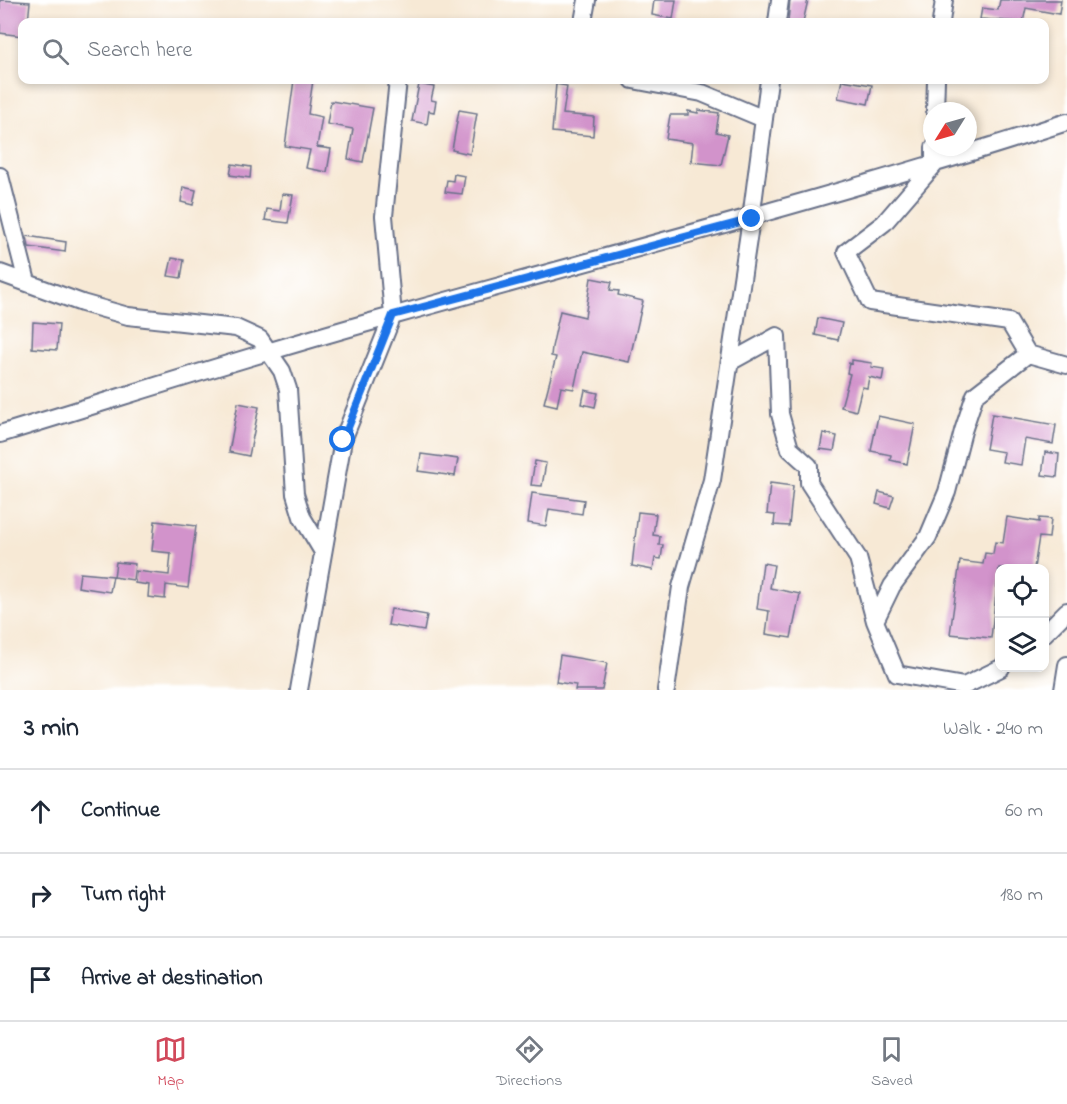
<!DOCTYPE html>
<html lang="en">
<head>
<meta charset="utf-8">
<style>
  :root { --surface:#fff; --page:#f6f6f7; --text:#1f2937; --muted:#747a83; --line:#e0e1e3; --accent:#d1495b }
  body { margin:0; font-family:"Indie Flower",sans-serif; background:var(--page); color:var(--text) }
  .controls { position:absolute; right:18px; bottom:18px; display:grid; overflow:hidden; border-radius:12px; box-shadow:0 3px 9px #0003 }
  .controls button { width:54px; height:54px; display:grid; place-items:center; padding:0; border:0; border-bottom:2px solid var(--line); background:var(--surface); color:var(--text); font:30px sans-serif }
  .compass { position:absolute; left:923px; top:102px; width:54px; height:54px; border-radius:50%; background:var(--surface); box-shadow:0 3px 9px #0003; rotate:233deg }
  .stop { position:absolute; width:18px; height:18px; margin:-14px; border:4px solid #1a73e8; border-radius:50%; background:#fff }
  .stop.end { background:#1a73e8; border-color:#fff; box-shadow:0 2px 6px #0008 }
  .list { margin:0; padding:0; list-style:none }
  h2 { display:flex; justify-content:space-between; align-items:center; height:78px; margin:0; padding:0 24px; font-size:26px }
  h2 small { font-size:20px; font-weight:400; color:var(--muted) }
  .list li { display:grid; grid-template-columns:39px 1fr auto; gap:18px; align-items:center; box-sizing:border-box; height:84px; padding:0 24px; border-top:2px solid var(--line) }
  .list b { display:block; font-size:22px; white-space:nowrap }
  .list em { font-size:20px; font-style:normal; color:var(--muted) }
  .icon { flex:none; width:33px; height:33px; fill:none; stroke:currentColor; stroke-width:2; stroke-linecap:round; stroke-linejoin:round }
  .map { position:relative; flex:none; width:1067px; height:690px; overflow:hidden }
  .search { position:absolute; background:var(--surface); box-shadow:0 3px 9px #0003; left:18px; right:18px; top:18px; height:66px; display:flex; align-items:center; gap:15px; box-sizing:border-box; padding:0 21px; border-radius:12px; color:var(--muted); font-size:22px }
  .sheet { height:330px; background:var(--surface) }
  nav { display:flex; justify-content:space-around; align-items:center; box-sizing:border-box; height:84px; border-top:2px solid var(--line); background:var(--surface); font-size:16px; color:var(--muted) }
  nav a { display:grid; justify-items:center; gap:3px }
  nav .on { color:var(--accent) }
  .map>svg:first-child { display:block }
  .building { fill:#d293cb }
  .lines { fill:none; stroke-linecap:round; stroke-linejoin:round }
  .minor-casing { stroke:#687088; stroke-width:20 }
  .minor { stroke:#fff; stroke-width:16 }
  .route { stroke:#1a73e8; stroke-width:8 }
</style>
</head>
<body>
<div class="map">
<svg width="1067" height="690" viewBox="0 0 1067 690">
  <rect width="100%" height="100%" fill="#fff"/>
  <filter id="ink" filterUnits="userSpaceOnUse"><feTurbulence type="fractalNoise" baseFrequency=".0167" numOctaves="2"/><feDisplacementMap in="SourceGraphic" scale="12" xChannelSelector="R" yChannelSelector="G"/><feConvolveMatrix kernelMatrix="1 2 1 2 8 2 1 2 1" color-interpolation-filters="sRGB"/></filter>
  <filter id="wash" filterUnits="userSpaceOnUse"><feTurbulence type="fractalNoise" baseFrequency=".008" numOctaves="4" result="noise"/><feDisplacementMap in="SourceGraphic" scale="24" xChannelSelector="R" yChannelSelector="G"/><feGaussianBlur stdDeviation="1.35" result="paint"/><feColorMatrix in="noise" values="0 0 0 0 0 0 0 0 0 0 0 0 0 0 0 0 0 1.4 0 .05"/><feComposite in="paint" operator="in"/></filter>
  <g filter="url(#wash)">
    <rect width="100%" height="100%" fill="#f7e9d5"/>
    <g id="blocks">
      <path class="building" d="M0,0L30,2L28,22H22V36L0,33Z
        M654,0H676L673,19L652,15Z
        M790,0H808L803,22H788Z
        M1000,0H1061L1059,14L1026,8L1023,22L980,19L982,8L998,10Z
        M294,80H313L308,114L322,117L317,147L331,149L327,172L306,168L310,150L285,146Z
        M842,80L872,85L868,104L838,98Z
        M419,84L434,87L431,100L436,101L434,112L429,111L427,124L412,121Z
        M556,84L567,86L563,114L594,117L593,136L552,132Z
        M331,101L373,108L363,162L348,159L353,129L327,124Z
        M459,110L477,113L470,154L452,150Z
        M698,110L719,113L716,132L728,135L721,165L691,162L693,143L666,139L670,115H688V111L698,113Z
        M232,164L251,167L250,178L230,175Z
        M454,174L465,176L462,194L445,192L447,180L453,181Z
        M183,187L196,190L193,205L181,202Z
        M282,194L293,195L288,223L265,220L267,209L280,211Z
        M27,236L66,242L65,252L29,247Z
        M172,258L184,260L181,278L168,276Z
        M591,278L612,282L610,290L619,291L618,295L643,301L629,362L582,352L574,389L561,387L557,406L544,403L556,357L551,356L552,347L560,311L585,317Z
        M818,318L842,323L838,340L815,335Z
        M33,322L59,324L57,350L32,348Z
        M852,360L872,363L871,367L884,369L882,380L869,377L867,388L862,387L856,411L841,407L850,374L847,373L849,363L852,364Z
        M585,390L598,393L595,407L582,404Z
        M238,403L259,407L249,456L229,452Z
        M992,414L1056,425L1053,444L1025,439L1021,465L1002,462L1004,452L986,449Z
        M878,416L915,424L907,464L890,460L891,455L871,451Z
        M823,433L837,436L834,451L820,449Z
        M1045,452L1059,454L1057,477L1042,475Z
        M421,454L458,459L455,476L418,471Z
        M535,461L546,463L542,486L531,485Z
        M770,483L793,486L789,526L774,525L775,515L767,514Z
        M879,492L894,496L890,508L876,504Z
        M532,493L584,500L582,514L549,509L546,526L528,523Z
        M638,512L656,514L653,535L660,536L659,545H663L661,559L655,558L653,570L632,566Z
        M1007,517L1039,522V518L1051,519L1049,538L1039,537L1034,568H999L991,638L950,634L960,561L983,564L985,553L993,554L995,542L1003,543Z
        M155,521L196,526L188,588L166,585L165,599L148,597L149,585L135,583L136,571L169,575L171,553L152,551Z
        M116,562L135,564L133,580L114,577Z
        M763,563L774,565L770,588L800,594L791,638L766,634L769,611L757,609Z
        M80,573L113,576L110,592L78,587Z
        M391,609L427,615L424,631L388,625Z
        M560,655L607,663L602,690H575L576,685L556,682Z"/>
    </g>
  </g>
  <g filter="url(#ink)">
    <use href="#blocks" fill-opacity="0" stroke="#687088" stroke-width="1.5"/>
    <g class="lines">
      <g class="minor-casing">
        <path id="minor" d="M583,22L587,0
          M777,22L780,0
          M941,22L944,0
          M633,80L702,93L764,119
          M935,111L936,80
          M934,147V165L884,223L846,252L870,302L1009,322L1028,354L975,395L963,431L947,492L928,537L892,586L875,621L897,674L964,686L1001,668
          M0,176L27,282
          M0,273L82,303L128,316L236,328L260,339L282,371L288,389L295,494L302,517L323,552
          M1028,354L1067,365
          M730,362L777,336L780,414L790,449L809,466V483L858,558L875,621
          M0,434C132,394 263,351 396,315C620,252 845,194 1067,122
          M1044,634L1067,611
          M299,690L343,440L393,315L384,216L398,80
          M666,690L681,587L712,480L751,219L769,80
          M1063,690L1067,665"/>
      </g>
      <use href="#minor" class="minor"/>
    </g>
  </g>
  <g class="lines" filter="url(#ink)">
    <path class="route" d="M343,440L393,315L752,219"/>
  </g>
</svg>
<div class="controls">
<button><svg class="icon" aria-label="locate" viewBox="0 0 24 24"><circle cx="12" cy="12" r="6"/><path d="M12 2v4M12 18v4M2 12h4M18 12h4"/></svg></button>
<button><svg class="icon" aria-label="layers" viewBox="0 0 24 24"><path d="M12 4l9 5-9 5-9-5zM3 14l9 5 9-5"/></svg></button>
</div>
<svg class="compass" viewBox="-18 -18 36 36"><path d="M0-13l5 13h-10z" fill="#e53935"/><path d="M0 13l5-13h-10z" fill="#747a83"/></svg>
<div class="stop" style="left:343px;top:440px"></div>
<div class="stop end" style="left:752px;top:219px"></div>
<div class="search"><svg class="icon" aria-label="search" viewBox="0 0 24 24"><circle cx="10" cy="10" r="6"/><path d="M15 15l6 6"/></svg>Search here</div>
</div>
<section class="sheet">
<h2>3 min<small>Walk · 240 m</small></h2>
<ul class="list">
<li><svg class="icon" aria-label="ahead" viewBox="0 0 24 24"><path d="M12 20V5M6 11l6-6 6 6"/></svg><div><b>Continue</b></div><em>60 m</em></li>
<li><svg class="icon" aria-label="right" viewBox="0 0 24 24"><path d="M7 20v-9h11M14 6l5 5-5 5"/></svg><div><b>Turn right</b></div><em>180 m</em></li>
<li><svg class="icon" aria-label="arrive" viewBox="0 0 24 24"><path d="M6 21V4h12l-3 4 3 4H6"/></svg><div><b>Arrive at destination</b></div></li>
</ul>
</section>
<nav>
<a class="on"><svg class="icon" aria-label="map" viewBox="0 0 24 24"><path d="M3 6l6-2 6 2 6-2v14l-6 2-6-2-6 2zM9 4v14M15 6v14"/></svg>Map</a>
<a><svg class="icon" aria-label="directions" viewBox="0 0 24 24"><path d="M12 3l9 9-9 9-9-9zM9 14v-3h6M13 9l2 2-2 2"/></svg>Directions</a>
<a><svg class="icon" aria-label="saved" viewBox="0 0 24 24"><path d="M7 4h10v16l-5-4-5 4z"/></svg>Saved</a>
</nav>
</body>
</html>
